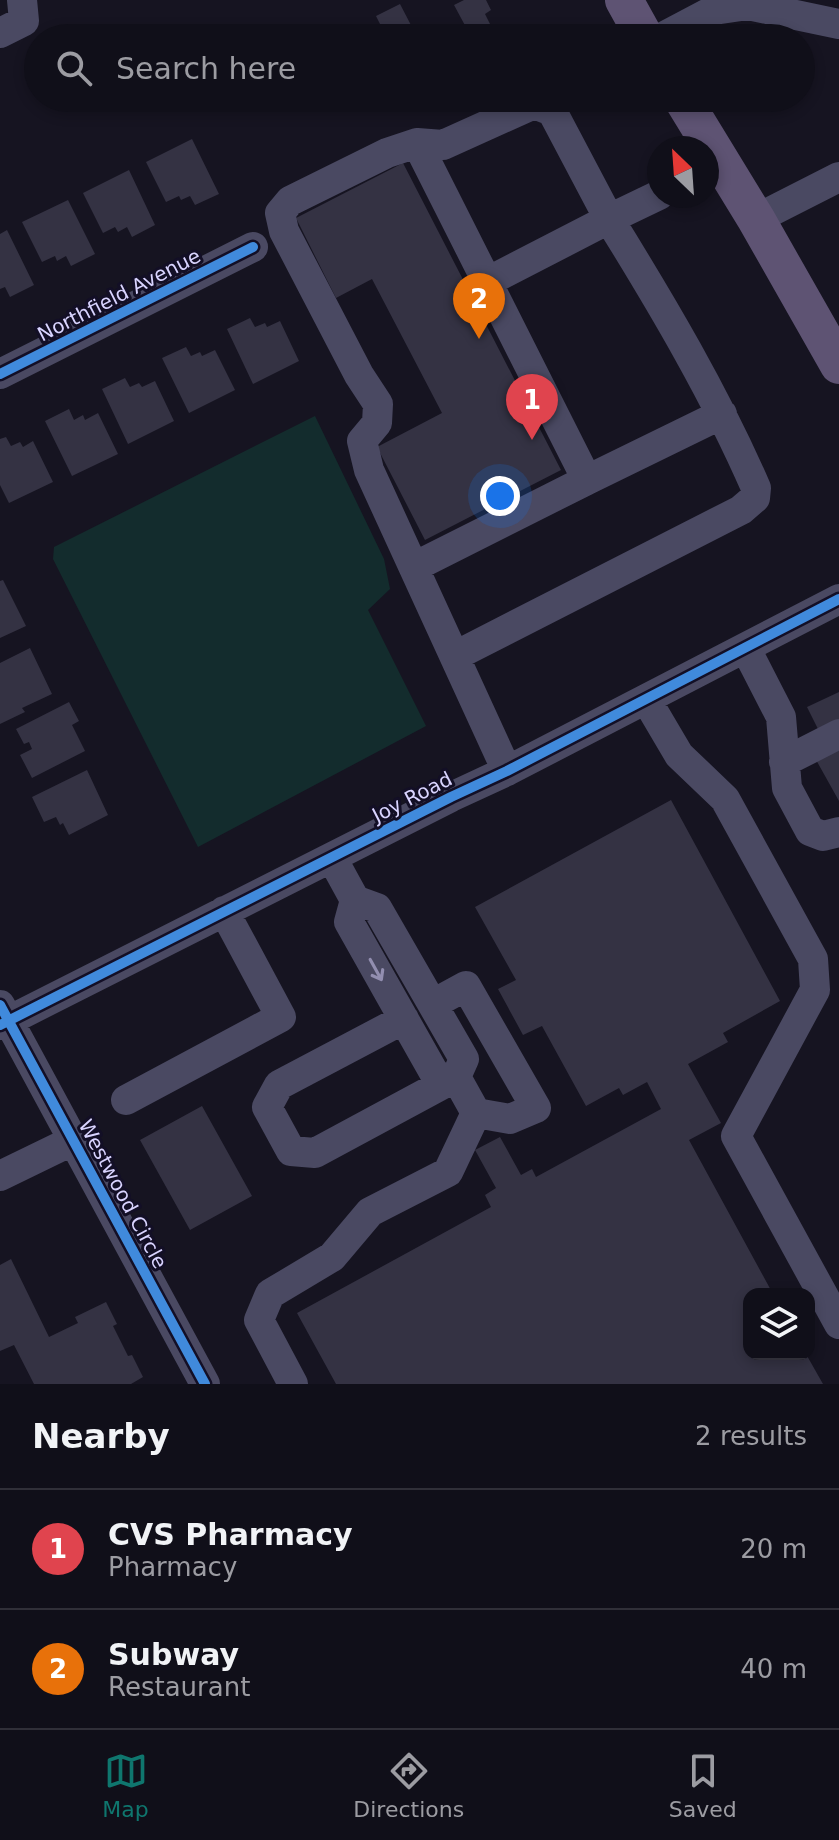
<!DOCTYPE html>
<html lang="en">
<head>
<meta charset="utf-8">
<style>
  :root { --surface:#100f19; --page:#191822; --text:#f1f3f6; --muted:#9c9ca2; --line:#302f38; --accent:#0f766e }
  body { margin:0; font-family:"DejaVu Sans",sans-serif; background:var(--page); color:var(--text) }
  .controls { position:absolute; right:24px; bottom:24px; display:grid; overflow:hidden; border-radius:16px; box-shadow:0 4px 12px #0003 }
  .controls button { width:72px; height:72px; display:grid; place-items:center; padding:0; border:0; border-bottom:2px solid var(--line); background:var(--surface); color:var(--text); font:40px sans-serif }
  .compass { position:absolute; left:647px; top:136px; width:72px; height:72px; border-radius:50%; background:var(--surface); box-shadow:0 4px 12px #0003; rotate:335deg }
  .you { position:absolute; left:500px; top:496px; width:28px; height:28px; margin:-20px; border:6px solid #fff; border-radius:50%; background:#1a73e8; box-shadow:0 0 0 12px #1a73e833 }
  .badge { display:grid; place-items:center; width:52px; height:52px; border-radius:50%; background:var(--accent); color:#fff; font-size:26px; font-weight:700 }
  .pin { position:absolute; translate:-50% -66px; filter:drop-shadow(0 2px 4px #0008) }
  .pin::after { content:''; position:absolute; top:42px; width:28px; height:24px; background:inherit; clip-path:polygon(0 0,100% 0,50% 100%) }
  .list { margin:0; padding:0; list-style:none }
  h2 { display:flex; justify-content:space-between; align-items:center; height:104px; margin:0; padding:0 32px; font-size:34px }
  h2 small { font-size:26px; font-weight:400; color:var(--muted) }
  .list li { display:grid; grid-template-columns:52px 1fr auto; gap:24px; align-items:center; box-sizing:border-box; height:120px; padding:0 32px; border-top:2px solid var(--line) }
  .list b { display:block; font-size:30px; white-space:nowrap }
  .list p { margin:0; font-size:26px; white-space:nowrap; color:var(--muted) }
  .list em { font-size:26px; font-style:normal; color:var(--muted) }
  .icon { flex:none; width:44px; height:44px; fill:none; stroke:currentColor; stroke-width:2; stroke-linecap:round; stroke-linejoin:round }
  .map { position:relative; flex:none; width:839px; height:1384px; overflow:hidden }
  .search { position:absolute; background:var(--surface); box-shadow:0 4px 12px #0003; left:24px; right:24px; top:24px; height:88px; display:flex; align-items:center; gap:20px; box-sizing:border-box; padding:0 28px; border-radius:44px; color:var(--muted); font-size:30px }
  .sheet { height:344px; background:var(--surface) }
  nav { display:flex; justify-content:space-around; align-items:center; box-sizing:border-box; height:112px; border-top:2px solid var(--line); background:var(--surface); font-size:22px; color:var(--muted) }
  nav a { display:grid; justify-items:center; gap:4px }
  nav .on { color:var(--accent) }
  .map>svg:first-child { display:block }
  .green { fill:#132c2d }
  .building { fill:#343243 }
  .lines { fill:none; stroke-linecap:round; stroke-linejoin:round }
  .minor { stroke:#4a4962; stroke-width:30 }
  .major { stroke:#5e5373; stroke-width:38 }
  .cycleway-casing { stroke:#130f26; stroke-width:15 }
  .cycleway { stroke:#408adc; stroke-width:10 }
  .oneway { stroke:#928eb0 }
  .labels { text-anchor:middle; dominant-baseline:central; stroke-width:6; stroke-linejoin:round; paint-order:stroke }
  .street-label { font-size:20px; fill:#d9d4ff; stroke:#130f26 }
</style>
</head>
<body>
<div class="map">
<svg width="839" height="1384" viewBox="0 0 839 1384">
  <rect width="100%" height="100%" fill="#161421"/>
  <path class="green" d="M315,416L384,559L390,589L368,610L426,726L198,847L53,559L54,547Z"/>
  <path class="building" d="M464,0H486L491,10L485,14L497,38H454L468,31L454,5Z
    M400,4L413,29L398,38H387L376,16Z
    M192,139L219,194L195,205L190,196L181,200L179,196L166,202L146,162Z
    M403,163L561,470L425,540L377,447L442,413L372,279L336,298L296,218Z
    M129,170L155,225L132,237L127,227L118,232L115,227L103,233L83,193Z
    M68,200L95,254L71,266L66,256L57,261L55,256L42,262L22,222Z
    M7,230L34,285L10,297L5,287L0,289V234Z
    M250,318L255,327L265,323L267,327L280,321L299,361L253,384L227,329Z
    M186,347L191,356L200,352L202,356L215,350L235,390L189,413L162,358Z
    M125,378L130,387L139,383L142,387L155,381L174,421L128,444L102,389Z
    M69,409L74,420L83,415L85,420L98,413L118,454L72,476L45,421Z
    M6,437L11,446L20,442L23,447L33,441L53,482L9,503L0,485V439Z
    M3,580L26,626L0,638V581Z
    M30,648L52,694L22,708L25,712L0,724V663Z
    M839,692V724L820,733L807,707Z
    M69,702L79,721L72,725L85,751L32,778L20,755L32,749L29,742L24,744L16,729Z
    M839,745V801L815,758Z
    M87,770L108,815L69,835L63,823L60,825L56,817L44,822L32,797Z
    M671,800L780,1001L723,1033L728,1042L688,1064L721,1123L689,1140L773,1294H749V1354H806L823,1384H336L297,1313L491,1207L485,1195L496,1188L475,1150L500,1137L521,1175L532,1169L536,1177L661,1109L647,1082L623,1095L619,1088L586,1106L542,1026L523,1035L498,989L516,980L475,907Z
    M202,1106L252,1196L190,1230L140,1140Z
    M11,1259L49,1337L78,1323L75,1317L106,1302L117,1324L113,1326L128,1356L132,1355L143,1377L131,1384H34L14,1345L0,1351V1265Z"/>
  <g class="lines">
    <path class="minor" d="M0,33L24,21L22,0
      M661,38L714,10L748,5L839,24
      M756,219L839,177
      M0,374L253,247
      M587,480L722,414
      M414,567L587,480L417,143
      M746,649L781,717L787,788L810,831L823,836L839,832
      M455,656L741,510L755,498L756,488C715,394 663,306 609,219L487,282
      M646,699L679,755L725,799L813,959L815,990L736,1136L839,1324
      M784,762L839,734
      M507,771L369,470L362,441L377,423L378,404L359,375L284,231L280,213L290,201L387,153L417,143L443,145L534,104L552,111L609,219L659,195
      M332,858L355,900L377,908L464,1059L456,1077L315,1153L291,1151L267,1107L279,1085L404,1019
      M355,900L349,922L437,1078L456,1077
      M433,1004L466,986L536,1108L510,1119L476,1113
      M0,1005L205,1384
      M0,1025L451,797L507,771L839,599
      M126,1100L281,1017L224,911
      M0,1176L74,1140
      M293,1384L259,1320L270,1294L332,1257L370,1212L448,1172L476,1113L456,1077"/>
    <path class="major" d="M624,0L645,38
      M682,98L756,219L839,365"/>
    <g class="cycleway-casing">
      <path id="cycleway" d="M0,374L253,247
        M0,1005L205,1384
        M0,1025L451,797L507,771L839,599"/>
    </g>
    <use href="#cycleway" class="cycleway"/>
  </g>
  <defs><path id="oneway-shaft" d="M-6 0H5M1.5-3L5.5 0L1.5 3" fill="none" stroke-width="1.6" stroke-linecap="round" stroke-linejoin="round" transform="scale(2)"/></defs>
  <use class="oneway" href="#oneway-shaft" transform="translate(376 970) rotate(61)"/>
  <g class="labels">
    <g class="street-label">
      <text transform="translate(119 295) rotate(-27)">Northfield Avenue</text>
      <text transform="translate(412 797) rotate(-27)">Joy Road</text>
      <text transform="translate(123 1194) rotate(62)">Westwood Circle</text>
    </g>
  </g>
</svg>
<div class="controls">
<button><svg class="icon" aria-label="layers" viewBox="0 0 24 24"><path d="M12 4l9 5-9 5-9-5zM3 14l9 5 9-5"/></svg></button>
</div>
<svg class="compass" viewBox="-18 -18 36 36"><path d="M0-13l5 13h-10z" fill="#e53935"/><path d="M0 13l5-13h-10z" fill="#9c9ca2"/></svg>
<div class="you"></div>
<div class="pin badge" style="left:532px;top:440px;background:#e0444e">1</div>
<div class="pin badge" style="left:479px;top:339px;background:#e8710a">2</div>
<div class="search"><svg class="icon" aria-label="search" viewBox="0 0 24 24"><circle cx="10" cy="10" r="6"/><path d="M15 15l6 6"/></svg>Search here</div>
</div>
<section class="sheet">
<h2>Nearby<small>2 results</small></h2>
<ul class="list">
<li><span class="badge" style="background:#e0444e">1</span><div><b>CVS Pharmacy</b><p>Pharmacy</p></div><em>20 m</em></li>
<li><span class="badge" style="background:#e8710a">2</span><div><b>Subway</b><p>Restaurant</p></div><em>40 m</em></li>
</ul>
</section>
<nav>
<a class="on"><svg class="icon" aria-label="map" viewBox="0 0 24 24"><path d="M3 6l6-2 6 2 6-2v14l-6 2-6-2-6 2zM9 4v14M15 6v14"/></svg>Map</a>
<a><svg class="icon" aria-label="directions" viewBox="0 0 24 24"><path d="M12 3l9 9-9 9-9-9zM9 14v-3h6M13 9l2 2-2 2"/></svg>Directions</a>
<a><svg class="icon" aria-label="saved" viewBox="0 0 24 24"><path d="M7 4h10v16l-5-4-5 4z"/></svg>Saved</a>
</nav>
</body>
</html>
